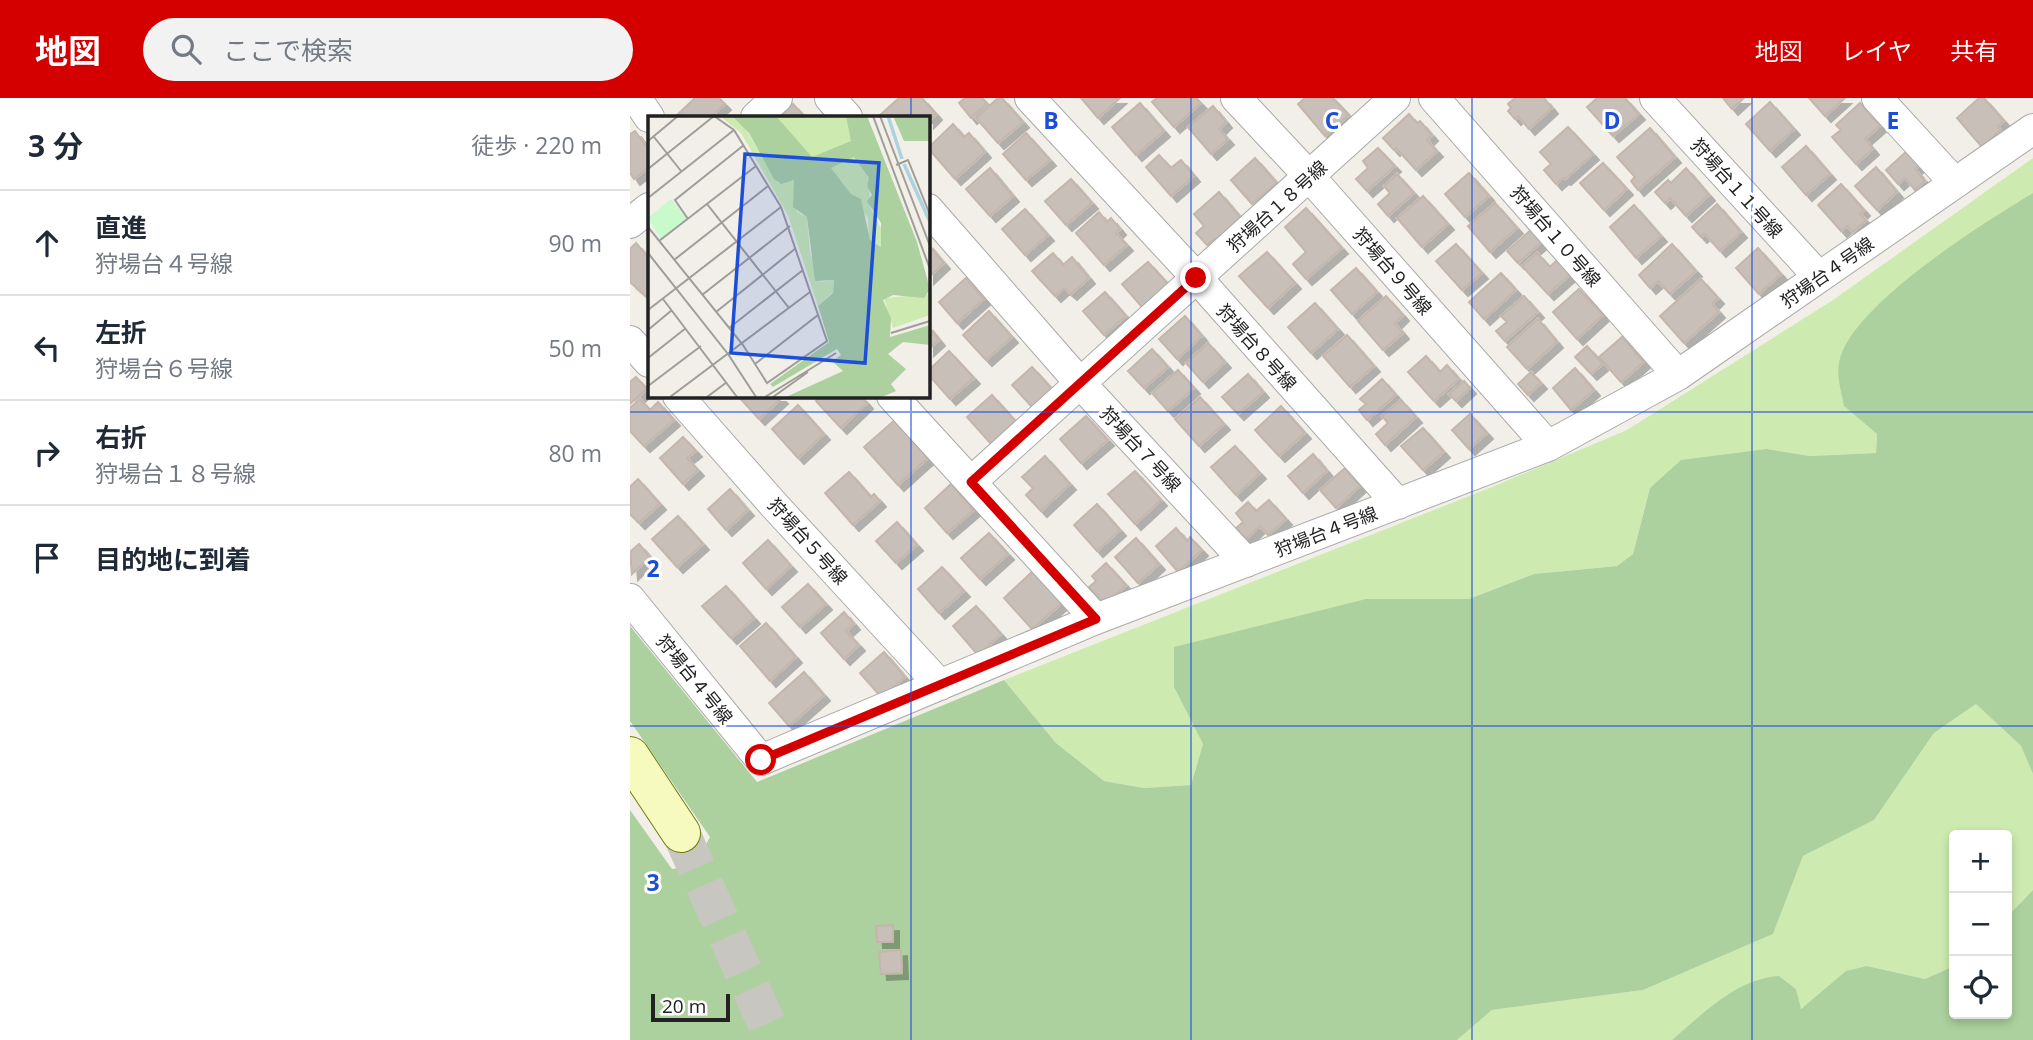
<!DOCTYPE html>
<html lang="ja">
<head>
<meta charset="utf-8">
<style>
  :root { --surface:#fff; --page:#f2f2f3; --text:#1f2937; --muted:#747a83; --line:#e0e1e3; --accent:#d40000 }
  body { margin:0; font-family:"Open Sans","Noto Sans JP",sans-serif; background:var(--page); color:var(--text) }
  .controls { position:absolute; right:21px; bottom:21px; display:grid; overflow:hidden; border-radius:7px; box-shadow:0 4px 10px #0003 }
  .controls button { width:63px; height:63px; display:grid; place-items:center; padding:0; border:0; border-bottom:2px solid var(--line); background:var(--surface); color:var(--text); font:35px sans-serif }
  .scale { position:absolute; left:21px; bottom:18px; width:79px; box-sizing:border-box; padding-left:7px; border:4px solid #222; border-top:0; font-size:19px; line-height:24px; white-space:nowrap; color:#222; -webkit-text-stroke:5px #fff; paint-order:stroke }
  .stop { position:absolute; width:21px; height:21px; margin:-16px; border:5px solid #d40000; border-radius:50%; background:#fff }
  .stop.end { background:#d40000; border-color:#fff; box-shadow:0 2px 7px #0008 }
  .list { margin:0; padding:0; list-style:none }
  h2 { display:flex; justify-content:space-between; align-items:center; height:91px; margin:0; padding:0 28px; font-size:30px }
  h2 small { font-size:23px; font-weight:400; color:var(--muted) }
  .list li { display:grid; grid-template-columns:46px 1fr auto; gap:21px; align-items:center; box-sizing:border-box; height:105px; padding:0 28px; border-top:2px solid var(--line) }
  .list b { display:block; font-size:26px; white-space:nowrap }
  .list p { margin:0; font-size:23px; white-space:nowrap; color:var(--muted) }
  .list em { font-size:23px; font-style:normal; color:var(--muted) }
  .icon { flex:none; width:38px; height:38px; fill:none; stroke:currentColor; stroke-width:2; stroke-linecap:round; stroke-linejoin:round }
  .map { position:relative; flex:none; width:1403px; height:942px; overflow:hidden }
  header { display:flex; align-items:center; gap:42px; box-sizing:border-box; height:98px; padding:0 35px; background:var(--accent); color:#fff }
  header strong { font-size:33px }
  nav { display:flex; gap:38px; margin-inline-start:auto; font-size:24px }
  .search { width:490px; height:63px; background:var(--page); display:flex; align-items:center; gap:18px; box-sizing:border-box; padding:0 24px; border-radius:38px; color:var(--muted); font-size:26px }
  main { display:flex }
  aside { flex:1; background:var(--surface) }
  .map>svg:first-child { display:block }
  .grass { fill:#cdebb0 }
  .forest { fill:#add19e }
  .building { fill:#c7bfb8; stroke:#c4b6ab; stroke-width:2; filter:url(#shadow) }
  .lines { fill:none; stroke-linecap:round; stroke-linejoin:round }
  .secondary-tunnel { stroke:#c8c6c1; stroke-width:38; stroke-dasharray:38 19; stroke-linecap:butt }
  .street-casing { stroke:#a9a9a9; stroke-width:32 }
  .secondary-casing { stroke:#707d05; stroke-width:40 }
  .street { stroke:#fff; stroke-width:30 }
  .secondary { stroke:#f7fabf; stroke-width:38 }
  .route { stroke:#d40000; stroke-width:9 }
  .grid { fill:none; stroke:#1d4ed8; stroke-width:2; stroke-opacity:0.55 }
  .labels { text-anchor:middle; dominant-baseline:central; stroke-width:6; stroke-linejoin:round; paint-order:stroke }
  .street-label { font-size:18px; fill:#222; stroke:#fff }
  .inset-river { fill:none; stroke:#aad3df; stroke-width:3.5 }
  .inset-road { fill:none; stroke:#9f9d99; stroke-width:2 }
  .view { fill:#1d4ed8; fill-opacity:0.15; stroke:#1d4ed8; stroke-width:3.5 }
  .inset-edge { fill:none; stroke:#222; stroke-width:3.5 }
  .grid-label { font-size:23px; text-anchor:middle; font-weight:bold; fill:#1d4ed8; stroke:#fff; stroke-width:6; stroke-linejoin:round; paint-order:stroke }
</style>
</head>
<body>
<header>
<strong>地図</strong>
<div class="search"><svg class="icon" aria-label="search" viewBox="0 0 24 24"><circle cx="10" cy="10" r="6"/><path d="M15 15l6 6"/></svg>ここで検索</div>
<nav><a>地図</a><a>レイヤ</a><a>共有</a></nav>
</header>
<main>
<aside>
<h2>3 分<small>徒歩 · 220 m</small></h2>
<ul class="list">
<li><svg class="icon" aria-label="ahead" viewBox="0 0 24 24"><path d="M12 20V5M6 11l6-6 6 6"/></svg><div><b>直進</b><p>狩場台４号線</p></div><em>90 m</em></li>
<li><svg class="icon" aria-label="left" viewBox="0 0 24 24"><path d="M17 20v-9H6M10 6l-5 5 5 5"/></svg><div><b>左折</b><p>狩場台６号線</p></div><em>50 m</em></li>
<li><svg class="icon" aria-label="right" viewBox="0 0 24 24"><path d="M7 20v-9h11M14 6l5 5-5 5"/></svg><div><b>右折</b><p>狩場台１８号線</p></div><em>80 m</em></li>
<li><svg class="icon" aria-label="arrive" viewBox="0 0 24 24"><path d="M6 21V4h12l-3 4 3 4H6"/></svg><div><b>目的地に到着</b></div></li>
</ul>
</aside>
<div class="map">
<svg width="1403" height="942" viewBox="0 0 1403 942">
  <defs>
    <filter id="shadow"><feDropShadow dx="6" dy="6" stdDeviation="0" flood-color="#0004"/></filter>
  </defs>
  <rect width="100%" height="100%" fill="#f2efe9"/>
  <path class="grass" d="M1403,60V95L1392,102L1214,308L1247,336L1246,355L1180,358L1137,351L1020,390L1003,456L987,468L904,476L839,501H736L544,589L573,646L561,687L514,690L474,683L426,645L374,582L857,391L997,332L1203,202Z
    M1346,606L1391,648L1403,676V792L1377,819V737H1324V868L1295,881L1237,868L1170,911L1166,891L1149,878L1094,899L1042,942H827L862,912L1013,892L1143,836L1173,758L1244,722L1304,635Z"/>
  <path class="forest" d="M1403,95V676L1391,648L1346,606L1304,635L1244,722L1173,758L1143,836L1013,892L862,912L827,942H0V712L42,771L64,769L80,739L0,623V528L127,684L374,582L426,645L474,683L514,690L561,687L573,646L544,589V549L736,501H839L904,476L987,468L1003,456L1020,390L1051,362L1137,351L1180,358L1246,355L1247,336L1214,308C1212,295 1206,278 1209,265C1218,209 1355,124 1403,95Z
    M1403,792V942H1042C1074,915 1106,881 1149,878L1166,891L1171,911L1216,873L1237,868L1295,881L1324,868V916H1377V819Z"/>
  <path class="building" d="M65,0H89L95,6L81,19H49L47,17Z
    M269,0H292L306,16L298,24V19H252L250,17Z
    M335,0H352L357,5L341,20L329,5Z
    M368,0H372L393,24L368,45L346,20Z
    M451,0H490L468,20Z
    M527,0H566L571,5L544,29L522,4Z
    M675,0H703L719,17L695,38L668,6Z
    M885,0H914L922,10L899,31L888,18L885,21L878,13L881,10L878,6Z
    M967,0H995L1009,16L983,38L957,9Z
    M1093,0H1114L1102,11Z
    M1179,0H1215L1195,18Z
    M1349,0H1354L1374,23L1368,28L1371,32L1352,49L1327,20Z
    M1140,4L1164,31L1140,53L1116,26Z
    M510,5L534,33L506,57L482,29Z
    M1230,5L1250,28L1235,41L1243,51L1226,66L1202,39L1211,32L1206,27Z
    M163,6L175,19H148Z
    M583,8L596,24L589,31L598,41L581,56L558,29Z
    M779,16L787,25L790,23L802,37L797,42L807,53L786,72L766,50L764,52L753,40Z
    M323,26L334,39L339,35L355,54L325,81L298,50Z
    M938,29L963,56L935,81L933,80L926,86L914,72L921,66L910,54Z
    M1020,30L1045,59L1008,92L1001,83L1005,79L987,59Z
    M5,33L19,52V69L4,81L0,75V36Z
    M396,35L420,62L396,82L373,56Z
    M1176,48L1200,76L1176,97L1152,69Z
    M748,50L765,68L737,93L726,81L738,70L733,63Z
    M1277,53L1289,67L1285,71L1295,83L1285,92L1275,80L1268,86L1256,72Z
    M529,57L541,70L551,62L564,78L541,98L516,69Z
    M625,60L647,85L622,106L601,82Z
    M973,65L997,91L974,112L950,85Z
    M1246,69L1267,94L1247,112L1225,88Z
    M360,70L383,98L360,118L336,91Z
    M1056,70L1079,97L1056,118L1040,100L1035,105L1025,94L1038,82L1041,85Z
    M839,75L859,98L835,119L815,96Z
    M767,76L784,95L758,118L748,106L760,95L754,88Z
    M441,81L462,105L436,127L415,103Z
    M1211,86L1234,112L1230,116L1236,122L1223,134L1217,128L1211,133L1188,107Z
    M589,94L611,120L586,142L585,141L577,147L566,135L574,128L564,116Z
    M793,98L818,126L792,149L767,120Z
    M865,105L887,130L860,154L838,128Z
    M1087,106L1111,134L1090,153L1075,136L1071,139L1062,129Z
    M1004,107L1031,138L1006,160L980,129Z
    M676,110L712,150L676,181L663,166L676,154L655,129Z
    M395,111L418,137L395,157L372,131Z
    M469,114L477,124L481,120L490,131L486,135L497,147L474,167L446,135Z
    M901,132L912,144L888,165L877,153Z
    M6,145L19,160L18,200L0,184V151Z
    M298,146L314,165L298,180Z
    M826,146L852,175L832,192L806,163Z
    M1042,146L1066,173L1040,196L1028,183L1020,190L1009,177Z
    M1128,150L1151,176L1129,196L1106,170Z
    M637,154L665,185L638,210L609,178Z
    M423,155L433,167L442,159L459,180L441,196L434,190L425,198L402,173Z
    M907,155L920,169L928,161L941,176L918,196L892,168Z
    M518,164L538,186L512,209L492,186Z
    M726,170L747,194L722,216L701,192Z
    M871,175L886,192L854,221L839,204Z
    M336,180L354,201L327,225L309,204Z
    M1071,181L1088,200L1082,206L1089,214L1054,245L1030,218Z
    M949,191L973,217L947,241L923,214Z
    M475,194L496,218L474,237L453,213Z
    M756,198L773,217L765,225L773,235L753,252L728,223Z
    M894,198L908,214L875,243L866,233L877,224L871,218Z
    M685,205L708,231L681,255L658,229Z
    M359,213L382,239L356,262L333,237Z
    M555,218L572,238L547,261L529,241Z
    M908,221L927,244L897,271L877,249Z
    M298,228L309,242L298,252Z
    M717,237L744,268L720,289L693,258Z
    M992,239L1014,264L991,284L969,259Z
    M578,245L595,264L573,284L556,265Z
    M957,248L973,266L961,276L945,259Z
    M522,251L538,269L514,290L498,273Z
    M319,253L344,280L320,301L298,276V273Z
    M796,258L810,274L817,267L829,281L804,303L778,274Z
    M402,269L423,292L403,310L382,287Z
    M945,270L964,292L941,312L923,290Z
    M548,272L564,290L538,313L522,295Z
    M901,274L911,285L898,297L888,286Z
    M618,276L633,294L608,316L592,299Z
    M6,279L17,291L0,306V284Z
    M752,281L766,297L737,322L729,312L736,306L730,301Z
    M834,283L840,290L826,303L819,296Z
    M362,297L386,324L362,347L337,319Z
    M108,298H150L152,300L129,321Z
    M192,298H231L237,305L211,330L186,303Z
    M570,299L594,326L569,348L545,321Z
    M10,301L20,312L28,304L44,322L14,348L0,333V310Z
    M771,302L786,319L755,347L746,336L758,325L752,318Z
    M168,307L194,336L168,360L142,331Z
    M651,308L675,335L649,358L625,332Z
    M840,316L857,335L839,351L822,332Z
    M456,318L478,342L451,365L430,341Z
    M265,322L298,360L268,387L234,349Z
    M793,330L814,354L793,372L771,348Z
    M53,339L66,353L57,360L68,372L53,386L30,360Z
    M605,348L630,375L606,397L581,369Z
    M683,356L697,373L673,395L658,378Z
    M415,358L440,386L411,413L396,397L403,390L392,379Z
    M715,370L730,388L706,410L690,392Z
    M505,373L531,402L505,426L478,396Z
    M219,374L241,399L244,396L250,403L223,427L195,395Z
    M8,381L30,406L9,425L0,416V389Z
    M321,386L344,412L317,435L295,410Z
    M100,391L118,412L96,432L78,411Z
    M639,402L656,421L638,437L630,428L616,441L606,430L613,424L606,415L618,404L626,413Z
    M467,406L490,432L467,453L444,427Z
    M48,418L73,446L47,469L22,441Z
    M267,424L287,447L266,465L246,443Z
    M546,430L557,443L560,439L572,452L548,474L526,448Z
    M359,435L378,456L350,481L331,460Z
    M506,440L529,466L508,485L485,459Z
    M138,442L161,468L136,491L113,465Z
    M9,446L20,459L2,476L0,454Z
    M476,465L496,487L476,508L459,489L466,483L462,478Z
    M312,469L334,493L309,515L288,491Z
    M403,473L432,505L402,531L374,500Z
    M178,486L196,506L170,529L152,509Z
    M96,488L124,520L101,540L72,508Z
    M346,508L371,536L348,557L323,528Z
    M214,514L224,526L216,533L229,547L214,561L191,535Z
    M136,525L166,559L140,583L110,548Z
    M254,554L275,579L252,600L230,575Z
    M174,574L194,597L159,628L139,605Z
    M263,827V844H247L246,828Z
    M271,852L272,875L251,876L249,854Z"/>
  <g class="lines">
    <path class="secondary-tunnel" d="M51,735L144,942"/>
    <g class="street-casing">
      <path id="street" d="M6,0L19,19
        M200,0L217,19
        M400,0L567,180L768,406
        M606,0L679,78L918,348
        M804,0L1048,277
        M1025,0L1189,179
        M1247,0L1325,85
        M126,19L147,0
        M298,111L450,285L616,464
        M0,125L19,110
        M0,243L19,264
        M48,298L144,407L310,587
        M262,298L466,521
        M341,384L765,0
        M0,501L131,662L466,521L918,348L1048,277L1403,31"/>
    </g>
    <g class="secondary-casing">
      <path id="secondary" d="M0,658L51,735"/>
    </g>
    <use href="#street" class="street"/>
    <use href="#secondary" class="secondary"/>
  </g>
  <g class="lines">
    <path class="route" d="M131,662L466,521L341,384L566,180"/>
  </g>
  <path class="grid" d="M281,0V19M561,0V942M842,0V942M1122,0V942M281,298V942M0,314H1403M0,628H1403"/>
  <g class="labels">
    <g class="street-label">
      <text transform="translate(1107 90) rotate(48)">狩場台１１号線</text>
      <text transform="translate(647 108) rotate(-42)">狩場台１８号線</text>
      <text transform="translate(926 138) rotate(49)">狩場台１０号線</text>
      <text transform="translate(763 173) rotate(49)">狩場台９号線</text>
      <text transform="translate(1197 174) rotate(-35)">狩場台４号線</text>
      <text transform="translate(627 249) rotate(48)">狩場台８号線</text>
      <text transform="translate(511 351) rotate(47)">狩場台７号線</text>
      <text transform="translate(696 433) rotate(-21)">狩場台４号線</text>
      <text transform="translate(178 443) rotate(48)">狩場台５号線</text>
      <text transform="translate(65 581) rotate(51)">狩場台４号線</text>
    </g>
  </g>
  <g transform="translate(18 18)">
    <rect width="282" height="282" fill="#f2efe9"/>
    <path d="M72,0H84L97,12L130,67L146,63L149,96L159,101L162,137L172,166L186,164L185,176L170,190L140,99L93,17ZM124,0H205L204,28L164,41ZM206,41L221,62L222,91L236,118L233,131L221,124L220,102L183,52ZM282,178V199L245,212L236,182Z" fill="#cdebb0"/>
    <path d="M84,0H128L164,41L203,25L198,0H219L269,126L282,173L276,182L245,179L235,184L243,202L242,221L282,209V229L255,226L240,238L258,253L243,268L248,275L234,281H138L195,255L184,245L193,239L189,233L125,271L122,268L181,226L170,190L185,177L186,164L167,165L159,101L145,91L146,64L133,68L126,63L101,17ZM206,41L221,62L219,70L224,79L219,85L233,107V131L222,124L213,83L203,78L183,52ZM245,0H282V25H256Z" fill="#add19e" fill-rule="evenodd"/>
    <path d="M23,83L39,103L13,123L0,102Z" fill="#c8facc"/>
    <path class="inset-river" d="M240,0L254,43M256,48L282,106"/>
    <path class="inset-road" d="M225,0L282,153M232,0L282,130M6,21L33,55M0,25L30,0M248,49L260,44L282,99M0,53L66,0M0,82L86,14M59,88L141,192M40,103L27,84L96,29M0,111L95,229L119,267L179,225L133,91L86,14L66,0M11,125L108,50M0,137L80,238L108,281M26,144L120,70M54,179L142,110M15,183L89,281M0,194L133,91M68,196L148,132M81,212L155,154M0,214L24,194M243,217L282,205M0,242L38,212M107,248L170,199M0,270L53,230M22,281L162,176M59,281L79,266M117,281L188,237M125,281L160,256"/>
    <path class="view" d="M97,38L231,47L217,247L83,237Z"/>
    <rect width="282" height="282" class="inset-edge"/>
  </g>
  <g class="grid-label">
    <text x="421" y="31">B</text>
    <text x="702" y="31">C</text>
    <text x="982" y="31">D</text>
    <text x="1263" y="31">E</text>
    <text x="23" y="479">2</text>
    <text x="23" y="793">3</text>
  </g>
</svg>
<div class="controls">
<button>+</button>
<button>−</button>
<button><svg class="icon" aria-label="locate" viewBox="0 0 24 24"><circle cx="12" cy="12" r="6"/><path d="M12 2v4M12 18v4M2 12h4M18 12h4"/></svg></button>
</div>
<div class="scale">20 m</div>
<div class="stop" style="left:131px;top:662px"></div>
<div class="stop end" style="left:566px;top:180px"></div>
</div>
</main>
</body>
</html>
